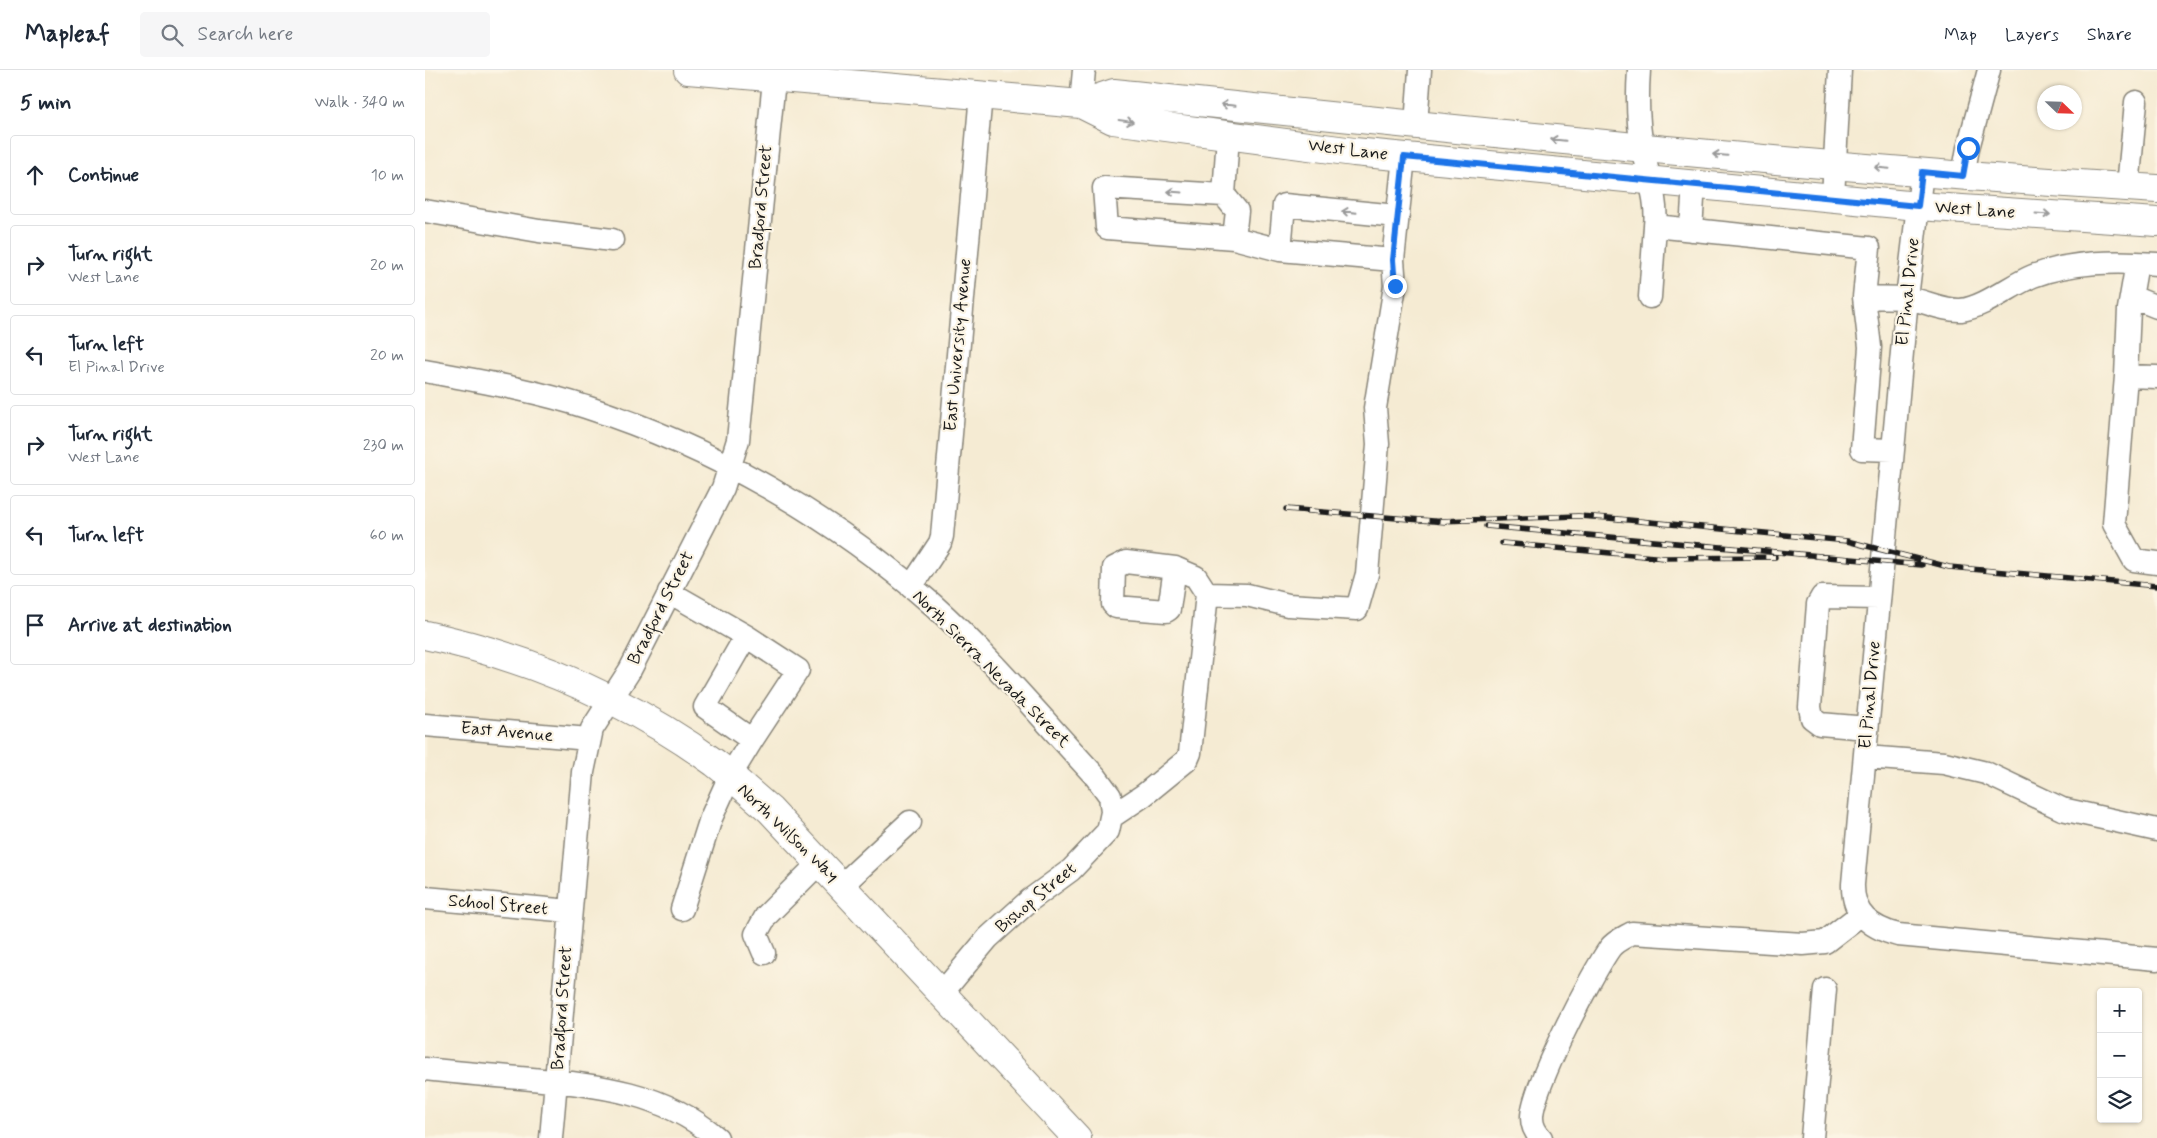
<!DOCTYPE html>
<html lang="en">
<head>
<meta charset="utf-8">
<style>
	:root { --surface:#fff; --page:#f6f6f7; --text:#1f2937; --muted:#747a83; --line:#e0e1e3 }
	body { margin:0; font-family:Mynerve,sans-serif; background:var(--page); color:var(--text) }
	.controls { position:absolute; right:15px; bottom:15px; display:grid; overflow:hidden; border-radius:5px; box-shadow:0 1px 4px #0004 }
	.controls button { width:45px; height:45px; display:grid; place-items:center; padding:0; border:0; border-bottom:1px solid var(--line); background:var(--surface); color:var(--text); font:25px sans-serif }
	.compass { position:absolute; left:1612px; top:15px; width:45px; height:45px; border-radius:50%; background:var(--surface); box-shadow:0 1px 4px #0004; rotate:113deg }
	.stop { position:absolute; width:15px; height:15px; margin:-11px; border:4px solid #1a73e8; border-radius:50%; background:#fff }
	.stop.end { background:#1a73e8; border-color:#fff; box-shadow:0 1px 5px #0008 }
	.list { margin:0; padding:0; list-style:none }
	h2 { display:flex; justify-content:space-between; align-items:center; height:65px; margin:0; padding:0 20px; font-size:21px }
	h2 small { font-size:16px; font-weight:400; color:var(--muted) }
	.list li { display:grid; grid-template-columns:32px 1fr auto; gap:15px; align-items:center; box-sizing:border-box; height:80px; margin:0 10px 10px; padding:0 10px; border:1px solid var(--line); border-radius:5px }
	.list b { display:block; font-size:19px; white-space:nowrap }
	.list p { margin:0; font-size:16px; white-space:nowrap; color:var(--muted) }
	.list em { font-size:16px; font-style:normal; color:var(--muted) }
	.icon { flex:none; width:28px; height:28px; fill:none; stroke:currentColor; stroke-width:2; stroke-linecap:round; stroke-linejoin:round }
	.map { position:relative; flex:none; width:1732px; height:1068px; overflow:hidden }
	header { display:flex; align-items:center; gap:30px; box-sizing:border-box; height:70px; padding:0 25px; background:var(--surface); border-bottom:1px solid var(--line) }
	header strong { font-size:24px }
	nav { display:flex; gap:28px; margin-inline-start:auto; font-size:18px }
	.search { width:350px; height:45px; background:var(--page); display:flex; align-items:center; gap:12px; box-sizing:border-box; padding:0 18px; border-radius:5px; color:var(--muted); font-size:19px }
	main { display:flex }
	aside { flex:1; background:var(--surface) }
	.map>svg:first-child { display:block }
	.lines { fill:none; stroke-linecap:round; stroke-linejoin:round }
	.minor-casing { stroke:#888478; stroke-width:25 }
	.major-casing { stroke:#888478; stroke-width:30 }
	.minor { stroke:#fff; stroke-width:22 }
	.major { stroke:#fff; stroke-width:28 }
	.rail-casing { stroke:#1c1c1c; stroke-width:5.5 }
	.rail { stroke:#fcf5e5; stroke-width:4; stroke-dasharray:11; stroke-linecap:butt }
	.oneway { stroke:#999 }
	.route { stroke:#1a73e8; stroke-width:6 }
	.labels { text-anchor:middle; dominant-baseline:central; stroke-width:4.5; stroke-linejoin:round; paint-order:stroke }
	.street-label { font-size:18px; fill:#1c1c1c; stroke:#fcf5e5 }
</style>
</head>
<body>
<header>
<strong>Mapleaf</strong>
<div class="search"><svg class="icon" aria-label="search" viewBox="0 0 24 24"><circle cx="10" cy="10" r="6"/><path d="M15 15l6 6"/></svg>Search here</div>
<nav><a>Map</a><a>Layers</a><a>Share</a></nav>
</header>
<main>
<aside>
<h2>5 min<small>Walk · 340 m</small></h2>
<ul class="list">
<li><svg class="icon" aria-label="ahead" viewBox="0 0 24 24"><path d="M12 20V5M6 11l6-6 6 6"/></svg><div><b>Continue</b></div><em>10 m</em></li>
<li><svg class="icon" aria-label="right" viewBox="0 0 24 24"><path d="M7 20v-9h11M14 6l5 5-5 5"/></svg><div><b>Turn right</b><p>West Lane</p></div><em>20 m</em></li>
<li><svg class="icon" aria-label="left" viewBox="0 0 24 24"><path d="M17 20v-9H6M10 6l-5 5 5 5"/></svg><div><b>Turn left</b><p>El Pinal Drive</p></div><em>20 m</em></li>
<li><svg class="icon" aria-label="right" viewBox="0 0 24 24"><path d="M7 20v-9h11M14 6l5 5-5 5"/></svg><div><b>Turn right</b><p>West Lane</p></div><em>230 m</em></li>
<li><svg class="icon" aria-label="left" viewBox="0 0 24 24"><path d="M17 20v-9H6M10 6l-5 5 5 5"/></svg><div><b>Turn left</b></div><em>60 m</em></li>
<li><svg class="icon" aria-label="arrive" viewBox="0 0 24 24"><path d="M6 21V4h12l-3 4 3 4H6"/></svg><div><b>Arrive at destination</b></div></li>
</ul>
</aside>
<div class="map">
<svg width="1732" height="1068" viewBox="0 0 1732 1068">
	<rect width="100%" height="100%" fill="#fcf5e5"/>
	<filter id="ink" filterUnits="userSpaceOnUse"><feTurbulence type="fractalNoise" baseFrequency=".02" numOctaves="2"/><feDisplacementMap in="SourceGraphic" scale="10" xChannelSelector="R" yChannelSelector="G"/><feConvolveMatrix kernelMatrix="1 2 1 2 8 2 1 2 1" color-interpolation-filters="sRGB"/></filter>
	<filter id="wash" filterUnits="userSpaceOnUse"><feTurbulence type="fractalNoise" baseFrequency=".0096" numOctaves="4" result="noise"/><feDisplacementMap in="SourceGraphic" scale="20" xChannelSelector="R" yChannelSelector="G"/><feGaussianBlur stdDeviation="1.12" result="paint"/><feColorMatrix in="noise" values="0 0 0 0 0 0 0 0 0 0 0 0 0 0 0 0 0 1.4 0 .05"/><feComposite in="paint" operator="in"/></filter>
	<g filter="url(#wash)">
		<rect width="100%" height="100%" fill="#f5ebd3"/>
	</g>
	<g filter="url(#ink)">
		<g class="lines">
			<!-- minor casing -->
			<g class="minor-casing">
				<path id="minor" d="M1214,0C1212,28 1212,53 1218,81C1223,107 1233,130 1230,156
					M656,34L659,0
					M991,55L995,0
					M1497,102L1482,228L1428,814C1427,844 1446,858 1473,865L1732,889
					M1538,106L1543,78L1564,0
					M1703,117L1711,32
					M799,125L679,118L682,158L809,168L812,141L799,125L803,65
					M1408,127L1415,0
					M0,141L114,161L187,170
					M1266,160L1269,113
					M809,168L855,180
					M968,190L855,180L859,135L972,146
					M1712,193L1704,239L1701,306L1689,454L1709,490L1732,493
					M1225,227L1230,156L1444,178L1439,227C1453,228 1467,227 1481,228C1499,230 1517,241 1536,240C1560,237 1586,215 1608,206C1647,191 1691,191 1732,194
					M1439,227L1445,277L1437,379L1468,380
					M1707,227L1732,237
					M0,301C54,311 109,320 161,337C288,378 407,446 507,534C565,586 618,650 671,707L685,726L687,742L683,761L646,800L605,830L563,868L517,923
					M1701,306L1732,307
					M750,498L744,539L741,541L691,537L688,534L689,498L701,492L750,498L771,507L782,524L822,525L863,535L932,539L942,504L953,374L950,338L970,216L968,190L979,87
					M486,517L515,473L517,466L556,24
					M244,522L321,566L280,637L327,670L373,600L321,566
					M0,655L164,669
					M1442,658L1395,654L1387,648L1385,637L1393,534L1397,527L1454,528
					M1440,687L1519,693L1561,703L1637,739L1732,760
					M686,747L719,725L762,690L765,683L782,524
					M417,815L485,752
					M0,828L145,841
					M257,839L286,748L305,706L327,670
					M339,883L331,864L341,846L395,792
					M0,999C36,1003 71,1006 107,1009C173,1015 239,1022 292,1068
					M126,1068L158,702L167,659L205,600L298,418L313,370L350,0
					M1116,1068C1110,1062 1107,1056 1107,1048C1106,1020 1167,903 1185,878C1190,871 1200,867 1207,863L1378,874L1400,872L1435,845
					M1387,1068L1400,919"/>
			</g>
			<!-- major casing -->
			<g class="major-casing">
				<path id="major" d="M263,0L656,34L688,50L929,82L1493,136L1732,152
					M656,34L689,23C1036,60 1384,98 1732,119
					M0,565C105,587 203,630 290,693C309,708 327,725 345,740L652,1068"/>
			</g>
			<!-- minor -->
			<use href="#minor" class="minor"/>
			<!-- major -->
			<use href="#major" class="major"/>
			<!-- rail casing -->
			<g class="rail-casing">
				<path id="rail" d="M861,439L1021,452
					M1015,451L1153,446L1183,448L1422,471L1524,497L1732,516
					M1061,456L1396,486
					M1077,473L1240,488L1350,487
					M1390,486L1497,495"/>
			</g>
			<!-- rail -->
			<use href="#rail" class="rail"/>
		</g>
		<!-- one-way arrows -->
		<defs><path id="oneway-shaft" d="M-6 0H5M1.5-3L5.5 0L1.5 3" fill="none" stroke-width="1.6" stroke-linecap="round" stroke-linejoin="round" transform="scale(1.25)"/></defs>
		<g class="oneway">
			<use href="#oneway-shaft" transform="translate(803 35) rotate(-174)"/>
			<use href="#oneway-shaft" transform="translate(701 51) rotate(8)"/>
			<use href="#oneway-shaft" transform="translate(1133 70) rotate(-174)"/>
			<use href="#oneway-shaft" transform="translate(1295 85) rotate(-175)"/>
			<use href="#oneway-shaft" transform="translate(1457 98) rotate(-175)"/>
			<use href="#oneway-shaft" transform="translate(750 122) rotate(-176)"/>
			<use href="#oneway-shaft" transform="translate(924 142) rotate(-174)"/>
			<use href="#oneway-shaft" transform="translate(1618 144) rotate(4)"/>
		</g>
	</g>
	<g class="lines" filter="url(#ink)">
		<!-- route -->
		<path class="route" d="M970,216L968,190L979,87L1493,136L1497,102L1538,106L1543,78"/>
	</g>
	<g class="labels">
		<!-- street labels -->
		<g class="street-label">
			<text transform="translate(923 80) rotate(7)">West Lane</text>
			<text transform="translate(336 137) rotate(-85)">Bradford Street</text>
			<text transform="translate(1550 140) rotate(4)">West Lane</text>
			<text transform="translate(1483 222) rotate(-84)">El Pinal Drive</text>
			<text transform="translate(533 275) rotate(-85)">East University Avenue</text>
			<text transform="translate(236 538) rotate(-63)">Bradford Street</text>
			<text transform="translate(566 599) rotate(45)">North Sierra Nevada Street</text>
			<text transform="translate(1445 625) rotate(-85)">El Pinal Drive</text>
			<text transform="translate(82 662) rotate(5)">East Avenue</text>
			<text transform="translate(363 763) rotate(44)">North Wilson Way</text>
			<text transform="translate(611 828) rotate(-40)">Bishop Street</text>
			<text transform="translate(73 835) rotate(5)">School Street</text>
			<text transform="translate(137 938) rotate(-86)">Bradford Street</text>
		</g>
	</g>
</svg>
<div class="controls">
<button>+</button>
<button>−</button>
<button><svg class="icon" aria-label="layers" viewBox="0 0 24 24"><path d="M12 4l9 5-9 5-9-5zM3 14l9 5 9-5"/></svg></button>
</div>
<svg class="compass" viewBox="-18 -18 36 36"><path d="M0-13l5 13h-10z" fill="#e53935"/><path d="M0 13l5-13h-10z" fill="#747a83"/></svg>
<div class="stop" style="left:1543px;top:78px"></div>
<div class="stop end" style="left:970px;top:216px"></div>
</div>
</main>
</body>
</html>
